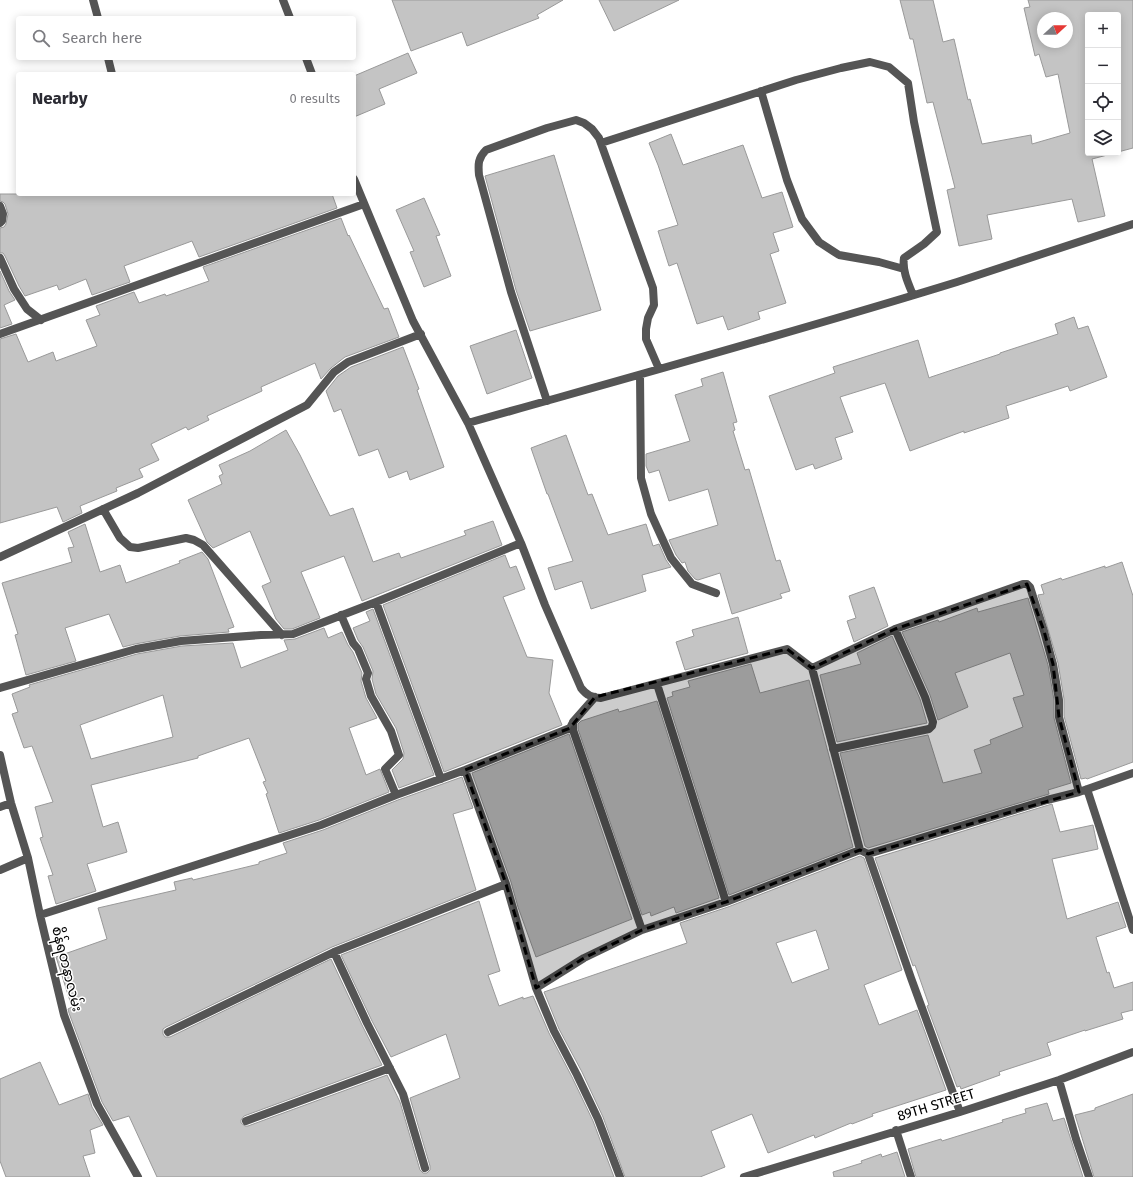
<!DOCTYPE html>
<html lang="en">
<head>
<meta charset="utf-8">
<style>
	:root { --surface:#fff; --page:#f2f2f3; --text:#2b2b33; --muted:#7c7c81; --line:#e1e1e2 }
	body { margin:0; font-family:"Fira Sans","Noto Sans Myanmar",sans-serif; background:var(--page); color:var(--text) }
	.controls { position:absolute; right:12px; top:12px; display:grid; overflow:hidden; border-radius:4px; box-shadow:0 2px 10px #0003 }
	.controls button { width:36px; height:36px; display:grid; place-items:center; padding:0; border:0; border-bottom:1px solid var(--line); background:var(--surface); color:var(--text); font:20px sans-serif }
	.compass { position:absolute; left:1037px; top:12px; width:36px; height:36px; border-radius:50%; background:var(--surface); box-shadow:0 2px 10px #0003; rotate:69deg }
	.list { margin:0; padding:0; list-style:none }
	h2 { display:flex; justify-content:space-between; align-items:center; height:52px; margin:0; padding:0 16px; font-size:17px }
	h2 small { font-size:13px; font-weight:400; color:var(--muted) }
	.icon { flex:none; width:22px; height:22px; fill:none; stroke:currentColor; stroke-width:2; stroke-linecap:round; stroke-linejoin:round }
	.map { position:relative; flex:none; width:1133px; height:1177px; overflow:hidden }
	.search { position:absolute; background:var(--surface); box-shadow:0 2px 10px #0003; left:16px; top:16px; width:340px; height:44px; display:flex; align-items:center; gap:10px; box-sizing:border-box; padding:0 14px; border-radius:4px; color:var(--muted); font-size:15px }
	.panel { position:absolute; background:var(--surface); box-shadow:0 2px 10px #0003; left:16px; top:72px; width:340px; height:124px; border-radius:4px }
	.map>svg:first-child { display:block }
	.building { fill:#c4c4c4; stroke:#999; fill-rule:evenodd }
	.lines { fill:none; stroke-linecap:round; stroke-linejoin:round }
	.street { stroke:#555; stroke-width:8 }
	.marked { fill:#000; fill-opacity:0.2; stroke:#000; stroke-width:3; stroke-dasharray:8 5; stroke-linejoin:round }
	.labels { text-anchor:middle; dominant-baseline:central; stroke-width:3; stroke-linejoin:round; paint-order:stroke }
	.street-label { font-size:14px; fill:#000; stroke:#fff }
</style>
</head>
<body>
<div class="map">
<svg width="1133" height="1177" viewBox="0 0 1133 1177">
	<rect width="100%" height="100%" fill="#fff"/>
	<!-- building -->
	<path class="building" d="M392,0H563L537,15L539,18L467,46L462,32L411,51Z
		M599,0H679L614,31Z
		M900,0H933L943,42L954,39L968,100L970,99L982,144L1031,135L1032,144L1070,133L1058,74L1046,77L1039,54L1035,56L1024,8L1030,7L1028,0H1133V148L1118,152V15H1088V153H1115L1092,159L1105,216L1078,222L1072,199L987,215L992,239L959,246L947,190L955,188L933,102L927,103L913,39H910ZM1043,18H1067V42H1043Z
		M408,53L417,73L379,89L385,104L354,117V76Z
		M671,134L683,165L743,145L762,198L782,192L793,227L773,233L779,251L770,254L786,303L758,312L760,319L728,330L723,316L697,324L677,263L669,266L658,231L678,225L658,165L649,143Z
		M554,155L601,310L530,331L516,290L485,176Z
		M0,194H332L337,208L199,257L192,241L124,266L130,282L92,295L86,279L59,290L57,285L25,296L19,286L5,256L3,253H0V228L4,227L6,224L8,214L5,204L3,202L0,201Z
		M424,198L440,235L436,236L451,276L424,287L410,252L414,251L396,210Z
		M341,218L348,236L349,235L384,309L388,308L399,337L345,357L331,368L321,379L315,363L261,387L262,391L207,416L209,420L188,430L186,427L151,444L159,460L139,469L143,477L116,488L117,491L80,506L82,513L63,522L57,507L0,523V339L16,334L28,362L53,352L56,361L97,346L86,320L100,315L96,306L134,292L139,303L165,294L166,296L209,281L203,267Z
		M0,271L9,291L15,300L4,305L12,324L0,328Z
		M1074,317L1078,329L1088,326L1107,377L1070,391L1068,386L1006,406L1009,418L964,433V431L910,451L885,383L840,397L853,432L835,438L842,459L815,469L813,464L796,470L769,396L835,373L833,367L918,340L929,378L931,377L1000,354V353L1058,334L1055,324Z
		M516,330L532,378L487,394L470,346Z
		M403,347L419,389L417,390L444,467L410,480L407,471L389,478L378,449L359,456L341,409L334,412L326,391L338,376L351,367Z
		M723,372L737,422L733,423L735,430L733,431L745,470L749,469L776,561L780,560L790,591L780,594L782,598L732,614L720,573L698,580L695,579L688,571L685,562L682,563L676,555L669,540L718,525L708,489L669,501L659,470L649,473L646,466V454L690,441L675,395L703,386L701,379Z
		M286,430L300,455L330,516L353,508L373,562L399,553L401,558L466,535L464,531L493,521L502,545L362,601L344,556L301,572L320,618L292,629H284L276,619L262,586L271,582L250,531L213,548L207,542L188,500L222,484L219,476L223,474L219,465L250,451Z
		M566,435L588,495L592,494L608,535L646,524L653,546L659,544L666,560L671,567L642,575L646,591L591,609L582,581L555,590L548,568L573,561L548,494H547L531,448Z
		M85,524L100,572L120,565L126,583L180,563L179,561L202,552L208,559L234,627L228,629L229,632L180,636L135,644L123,647L109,614L65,628L76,661L26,675L15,635L18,634L2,583L72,562L68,548L74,547L68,532Z
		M505,555L510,568L516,566L525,589L503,597L527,657L553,660L549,693L562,725L444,772L383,605Z
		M1122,562L1133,596V762L1087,779L1086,778L1081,779L1064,716V699L1058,663L1038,595L1044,594L1041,585L1061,578L1062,580L1105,566V568Z
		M874,587L888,626L854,642L847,621L856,618L849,596Z
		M1028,598L1048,665L1054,700V718L1071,783L1048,790L1049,794L868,848L865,846L840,753L928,735L943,783L982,773L974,750L991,744L990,740L1023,727L1013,698L1024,695L1010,653L955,673L968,707L938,720L930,695L902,632L938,620L939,622L977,608L978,612Z
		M373,609L434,775L399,788L392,770L403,759L404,753L396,728L376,694L372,679L373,671L363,647L358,640L353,628L370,621L366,612Z
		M738,617L748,653L685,670L676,642L694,636L692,630Z
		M324,628L328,638L342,632L348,645L353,652L362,673L361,681L366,698L377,718L349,728L366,775L380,769L389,792L319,820L279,833L266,794L268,793L263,782L266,781L249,738L198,756V758L91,785L103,827L118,822L127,852L87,864L96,891L56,904L48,876L53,875L40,838L43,837L35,807L53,802L32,746L24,748L12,714L18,712L12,694L30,687L29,685L137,654L182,646L233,643L241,668L288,650L284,640L295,639ZM163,695L173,737L91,759L80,725Z
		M892,636L920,699L927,723L837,742L820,675L861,664L857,653Z
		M751,664L760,693L809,680L853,847L729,895L667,698L673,696L672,692L690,687L688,681Z
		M657,701L719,898L676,913L674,907L651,916L650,912L642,915L578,729V724L581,721L618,709L619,712Z
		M569,734L632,919L536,957L518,907L511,882L472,773Z
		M462,777L473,808L453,814L476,890L332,947L166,1027L163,1029V1034L165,1037H170L331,959L362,1025L382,1065L244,1116L241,1120V1123L245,1126H248L387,1075L400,1102L420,1170L423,1173H427L430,1170V1166L410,1098L460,1078L446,1034L391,1057L372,1021L341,955L479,901L500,971L488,975L499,1006L523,997V999L533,996L549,1033L572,1077L593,1121L614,1177H157L129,1116L113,1121L102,1102L69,1013L68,1009L72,1007L56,957L107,939L98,908L176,890L174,882L192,878L193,880L259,864V862L287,853L283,843L323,830L398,800Z
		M1052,804L1060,832L1093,825L1098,849L1052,859L1067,919L1118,902L1126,927L1096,937L1107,973L1109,972L1114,988L1133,982V1010L1121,1013L1123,1019L1085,1031V1030L1047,1043L1051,1055L999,1072L1000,1075L961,1089L960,1086L957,1087L927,1006L929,1005L915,965L913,966L875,858Z
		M860,856L864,858L902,970L864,985L879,1025L917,1010L946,1090L872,1114L873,1116L852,1124L851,1123L815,1138L814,1135L768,1153L752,1114L711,1131L725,1167L700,1177H625L603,1117L582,1072L559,1029L544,992L687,943L680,923L728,907ZM816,930L829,969L792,983L776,943Z
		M40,1062L59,1105L88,1094L92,1107L103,1125L90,1130L95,1153L83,1156L90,1177H6L0,1161V1079Z
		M1133,1094V1177H1094L1075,1115L1095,1110V1108Z
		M1047,1103L1053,1121L1064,1118L1083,1177H916L908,1149L941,1139L942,1141L1003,1122L1002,1120L1026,1113L1025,1109Z
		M897,1152L905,1177H834L833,1172L862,1163L861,1161L881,1154L882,1157Z"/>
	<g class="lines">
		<!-- street -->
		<path class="street" d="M93,0L98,18
			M283,0L290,18
			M108,58L112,74
			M306,58L312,74
			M761,91L787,180L802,219L819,242L839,255L879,262L904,269
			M601,143L796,80L841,68L870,62L889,67L908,83L914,122L937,232L924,244L904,258C902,270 908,283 913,295
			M354,179L413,321L468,423L521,543L545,605L581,688C587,696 592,697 601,698L787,649L812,668L860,850
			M0,206L3,214L2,221L0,223
			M0,258L14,289L27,309L41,320
			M0,334L364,204
			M640,375L641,478L651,514L671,558L692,584L716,593
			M547,401L511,292L479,175C478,164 478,158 486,150L547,128L576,120L584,123L592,129L599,138L653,288L654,305L648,318L646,329V339L659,369
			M468,423C631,377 795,332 957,282C1016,263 1074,243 1133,224
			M103,509L120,538L130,547L138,548L186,538L194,540L203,545L282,635
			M0,557L138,493L307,405L334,372L348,362L421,334
			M376,602L441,779
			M341,615L353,643L358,649L368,673L366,679L371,696L391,731L399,755L385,769L396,795
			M812,668L895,629L1023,584H1027L1030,587L1044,631L1053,664L1059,700V717L1079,792
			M657,684L726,902
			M0,688L136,649L181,641L261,635L293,634L376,602L521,543
			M573,722L595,697
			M833,749L929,729L932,726L933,722L925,697L895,629
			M0,755L11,803L28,858L40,915L64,1015L97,1104L138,1177
			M465,770L506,884L536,988L554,1031L577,1075L598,1119L620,1177
			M1087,789L1133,930
			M0,807L11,803
			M868,854L911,978L960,1112
			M0,870L28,858
			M40,915L321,825L396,795L465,770L570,728L573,722V730L642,930
			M334,952L367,1023L403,1094L425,1168
			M536,988L584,958L642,930L726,902L860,850L868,854L1047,800L1079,792L1133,773
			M168,1032L334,952L506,884
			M1059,1080L1076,1139L1089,1177
			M246,1121L390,1068
			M896,1130L911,1177
			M744,1177L960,1112L1059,1080L1133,1052"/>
	</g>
	<!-- marked area -->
	<path class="marked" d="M1027,584L1044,631L1053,664L1059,717L1079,792L868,854L860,850L726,902L642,930L584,958L536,988L506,884L465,770L570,728L595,697L787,649L812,668L895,629Z"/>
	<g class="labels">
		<!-- street labels -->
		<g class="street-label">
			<text transform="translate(67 969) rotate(76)">စိန်ရတနာလမ်း</text>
			<text transform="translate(936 1105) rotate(-17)">89TH STREET</text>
		</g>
	</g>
</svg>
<div class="controls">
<button>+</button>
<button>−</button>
<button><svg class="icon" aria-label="locate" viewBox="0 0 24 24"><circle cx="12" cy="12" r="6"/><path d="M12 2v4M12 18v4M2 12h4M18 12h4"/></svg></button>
<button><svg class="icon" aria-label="layers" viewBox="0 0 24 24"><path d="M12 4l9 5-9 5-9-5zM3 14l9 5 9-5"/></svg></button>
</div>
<svg class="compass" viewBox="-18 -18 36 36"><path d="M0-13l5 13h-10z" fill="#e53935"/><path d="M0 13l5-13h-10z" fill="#7c7c81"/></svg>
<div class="search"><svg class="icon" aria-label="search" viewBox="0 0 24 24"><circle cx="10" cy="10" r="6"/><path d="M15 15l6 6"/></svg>Search here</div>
<section class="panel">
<h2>Nearby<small>0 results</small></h2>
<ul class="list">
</ul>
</section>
</div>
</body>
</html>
